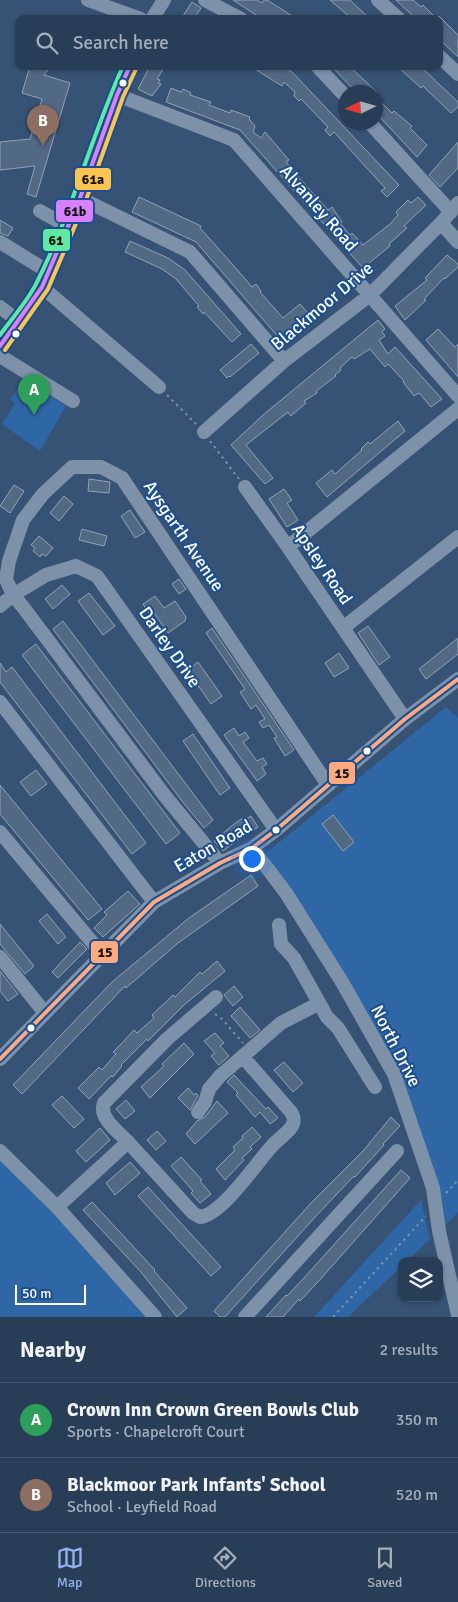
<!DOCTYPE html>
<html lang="en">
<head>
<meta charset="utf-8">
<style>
	:root { --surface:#283e57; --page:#30455d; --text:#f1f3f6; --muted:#a5aeba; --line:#44576d; --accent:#95b2f1 }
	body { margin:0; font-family:Signika,sans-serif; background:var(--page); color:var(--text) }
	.controls { position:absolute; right:15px; bottom:15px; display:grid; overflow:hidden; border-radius:10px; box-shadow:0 1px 4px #0004 }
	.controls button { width:45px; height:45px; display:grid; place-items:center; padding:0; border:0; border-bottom:1px solid var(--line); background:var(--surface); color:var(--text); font:25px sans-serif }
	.compass { position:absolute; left:338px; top:85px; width:45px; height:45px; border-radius:50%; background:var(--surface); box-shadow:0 1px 4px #0004; rotate:265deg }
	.scale { position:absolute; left:15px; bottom:12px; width:71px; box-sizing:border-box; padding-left:5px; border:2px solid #fff; border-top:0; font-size:14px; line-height:18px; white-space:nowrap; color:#fff; -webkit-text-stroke:4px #1b4f8f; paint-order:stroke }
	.you { position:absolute; left:251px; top:858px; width:18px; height:18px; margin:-12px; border:4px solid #fff; border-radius:50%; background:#1a73e8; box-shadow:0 0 0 8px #1a73e833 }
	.badge { display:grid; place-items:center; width:32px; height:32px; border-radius:50%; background:var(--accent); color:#fff; font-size:16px; font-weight:700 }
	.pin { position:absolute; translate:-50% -41px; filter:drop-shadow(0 1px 2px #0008) }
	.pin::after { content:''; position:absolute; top:26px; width:18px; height:15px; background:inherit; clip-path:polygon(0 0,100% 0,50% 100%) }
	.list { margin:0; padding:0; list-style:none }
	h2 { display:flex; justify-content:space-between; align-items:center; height:65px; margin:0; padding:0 20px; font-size:21px }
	h2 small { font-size:16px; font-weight:400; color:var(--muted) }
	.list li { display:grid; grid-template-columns:32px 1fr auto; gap:15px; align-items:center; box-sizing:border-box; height:75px; padding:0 20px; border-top:1px solid var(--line) }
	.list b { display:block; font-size:19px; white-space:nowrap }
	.list p { margin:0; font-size:16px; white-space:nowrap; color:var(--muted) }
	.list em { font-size:16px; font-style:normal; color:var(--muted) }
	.icon { flex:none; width:28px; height:28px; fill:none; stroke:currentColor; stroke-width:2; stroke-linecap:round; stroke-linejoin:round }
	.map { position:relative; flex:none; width:458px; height:1317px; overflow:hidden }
	.search { position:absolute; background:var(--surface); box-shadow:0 1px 4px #0004; left:15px; right:15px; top:15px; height:55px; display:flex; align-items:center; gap:12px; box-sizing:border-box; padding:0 18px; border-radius:10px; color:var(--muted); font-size:19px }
	.sheet { height:215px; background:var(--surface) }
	nav { display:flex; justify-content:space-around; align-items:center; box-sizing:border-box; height:70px; border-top:1px solid var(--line); background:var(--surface); font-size:14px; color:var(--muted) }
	nav a { display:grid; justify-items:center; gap:2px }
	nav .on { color:var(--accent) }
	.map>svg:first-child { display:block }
	.green { fill:#2f66a5 }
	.building { fill:#526984; stroke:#92a2b6 }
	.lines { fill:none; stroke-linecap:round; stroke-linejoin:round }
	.path { stroke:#7d92a8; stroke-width:2; stroke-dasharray:2.5 4; stroke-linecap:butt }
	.minor { stroke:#7d92a8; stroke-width:14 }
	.bus-1-casing { stroke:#1b4f8f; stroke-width:8 }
	.bus-2-casing { stroke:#1b4f8f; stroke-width:8 }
	.bus-3-casing { stroke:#1b4f8f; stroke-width:8 }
	.bus-4-casing { stroke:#1b4f8f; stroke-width:8 }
	.bus-1 { stroke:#ffa980; stroke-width:4 }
	.bus-2 { stroke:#d880ff; stroke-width:4 }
	.bus-3 { stroke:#fcc553; stroke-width:4 }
	.bus-4 { stroke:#60e9a3; stroke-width:4 }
	.bus-dot { fill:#fff; stroke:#1b4f8f; stroke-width:2 }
	.labels { text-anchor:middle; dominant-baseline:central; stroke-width:4; stroke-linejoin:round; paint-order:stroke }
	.street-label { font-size:18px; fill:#fff; stroke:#1b4f8f }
	.line-badge { stroke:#1b4f8f; stroke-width:2 }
	.pale-badge-label { font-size:14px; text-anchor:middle; font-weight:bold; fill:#111 }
</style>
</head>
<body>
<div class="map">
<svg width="458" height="1317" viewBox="0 0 458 1317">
	<rect width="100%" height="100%" fill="#365274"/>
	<!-- green -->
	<path class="green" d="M24,379L66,406L40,451L2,424L15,403L10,400Z
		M446,707L458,718V1212L442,1229L439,1184L394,1069L266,853Z
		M0,1156L151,1317H0Z
		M421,1200L430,1239L407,1261H402V1266L348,1317H314Z"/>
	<!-- building -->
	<path class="building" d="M233,0H257L262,3L264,0H267L297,19H262Z
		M330,0H350L370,19H352Z
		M396,0H413L421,7L423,5L437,19H416Z
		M192,2L201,8L194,19H181Z
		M439,16L458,35V57L439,39Z
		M30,66H51L44,75L70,83L36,197L27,194L35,166L0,170V142L30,139L42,99L22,93Z
		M150,66H165L157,79L160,80L158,83L161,84L152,96L138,89Z
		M250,66H283L292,72L399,185L387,197L381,191L385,188L334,132L330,136L325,130L328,127L301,99L299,101L294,96L295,92L284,82L282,86Z
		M331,66H349L377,92H356Z
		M397,66H420L458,102V107L451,113L423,86L421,88Z
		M171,88L181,92L183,89L191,93L190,95L211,102L209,105L230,113L231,110L250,117L249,119L255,126L253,132L261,138L265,132L289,160L286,162L301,180L328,210L332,207L342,222L340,223L350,235L352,233L363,245L390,224L398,215L396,212L408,200L411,203L418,197L426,205L404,226L407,228L389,244L390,246L363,268L240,130L166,102Z
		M376,97L392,113L394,111L412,126L410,128L427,145L417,157L376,113Z
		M458,142V168L440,187L429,175Z
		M139,197L201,226L200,228L234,266L252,287L256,284L261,291L260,292L283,318L300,304L308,313L279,338L196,242L132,212Z
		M0,220L13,228L8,236L0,233Z
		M130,241L168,258L185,270L241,334L232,342L204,312L203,314L197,307L199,306L176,279L162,269L125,252Z
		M447,255L458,264V267L445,279L444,278L424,299L426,300L405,320L395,306L427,280L425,278Z
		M378,320L385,329L382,332L385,336L379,340L388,354L395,347L442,399L431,407L419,393L414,396L403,382L404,381L388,364L385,367L370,349L354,359L352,357L340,368L341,370L335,375L336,376L316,391L317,393L304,401L306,403L291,416L288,412L246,445L273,478L265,484L231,445L263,415Z
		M438,329L455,347L458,344V377L426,340Z
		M251,344L259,353L230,377L229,376L227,378L220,370Z
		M398,421L405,431L327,497L316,483L332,470L335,474L362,450L361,449L368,442L370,444Z
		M89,479L110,482L109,493L88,491Z
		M14,485L24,491L10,513L0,506Z
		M284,489L292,500L287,503L298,520L287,527L269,499Z
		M64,496L73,504L59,521L50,513Z
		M130,510L145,532L135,538L121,516Z
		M82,529L107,536L104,546L79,540Z
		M39,536L53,548L46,556L42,554L40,557L33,551L35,548L31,545Z
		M179,579L186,589L179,594L172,584Z
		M62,585L70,594L53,609L45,599Z
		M89,593L115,626L103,635L78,601Z
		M155,596L164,608L175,601L186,617L185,621L168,633L154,613L150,615L143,604Z
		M63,621L213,820L204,828L182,801L53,629Z
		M368,626L390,657L379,665L358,633Z
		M212,628L294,750L285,756L274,738L277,737L269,725L263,728L259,722L265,719L256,705L251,709L240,692L245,689L206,633Z
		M458,638V654L426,679L419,669Z
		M36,644L180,833L166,844L22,655Z
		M339,653L349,668L334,677L325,663Z
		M198,662L222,696L211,704L187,670Z
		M0,663L6,672L12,667L146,843L132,854L0,682Z
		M234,728L239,736L245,732L249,738L243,742L257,761L263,758L267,764L262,767L266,774L257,781L224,735Z
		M193,734L230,788L220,795L183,741Z
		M36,770L47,784L31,796L20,782Z
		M0,785L102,909L88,920L0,814Z
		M333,815L354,842L343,851L322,824Z
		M251,816L258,827L240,839V838L223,851L214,841L234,824L243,818L244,820Z
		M251,875L258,886L178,943L126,988L125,986L22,1094L13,1085L112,982L189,918Z
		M128,891L140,904L103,937L94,928L107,915L104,912Z
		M47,914L66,937L58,944L39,921Z
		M0,924L34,966L25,974L0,944Z
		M80,942L87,949L58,978L52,972Z
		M217,961L225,971L184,1005L148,1041L147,1039L121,1065L122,1066L113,1077L111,1076L89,1099L78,1088L99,1067L102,1070L116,1054L113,1052L123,1042L134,1030L137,1033L154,1018L152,1015L173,995L175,997L200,972L202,974Z
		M0,971L18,994L8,1001L0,991Z
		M234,986L243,997L233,1006L224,995Z
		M240,1007L260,1030L250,1038L231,1016Z
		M215,1033L224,1043L220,1046L229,1056L219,1065L211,1056L215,1053L204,1041Z
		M184,1043L194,1054L150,1098L141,1087L164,1066L162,1064Z
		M284,1062L303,1083L293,1092L274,1070Z
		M234,1075L266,1109L268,1107L278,1118L270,1124L260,1112L255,1117L236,1095L238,1093L227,1082Z
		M188,1088L194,1095L196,1093L198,1096L190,1110L178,1098Z
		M62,1096L84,1119L74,1128L52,1105Z
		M126,1100L135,1111L125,1119L116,1109Z
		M217,1101L228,1113L195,1144L186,1134L197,1121L205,1117Z
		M391,1117L400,1126L383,1144L384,1145L355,1177L354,1176L316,1216L225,1317H220L214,1311L311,1203L363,1151Z
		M252,1127L261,1137L250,1147L252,1149L242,1158L244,1160L225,1180L216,1169L235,1150L233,1147L243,1138L242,1136Z
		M100,1128L110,1140L86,1162L76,1151Z
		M157,1131L166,1141L156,1150L147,1140Z
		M181,1157L202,1180L200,1181L211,1194L200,1203L191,1193L193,1191L171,1166Z
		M130,1162L140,1173L115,1195L106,1183Z
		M401,1170L410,1178L317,1283L300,1301L299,1299L283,1317H266L286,1295L287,1296L304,1278Z
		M148,1187L221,1267L211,1276L138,1196Z
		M92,1202L155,1270L154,1271L187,1308L177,1317L140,1271L83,1210Z"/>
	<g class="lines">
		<!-- path -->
		<path class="path" d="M167,395L196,424
			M210,441L239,479
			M215,1014L222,1019L243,1043
			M446,1193L458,1180
			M333,1317L426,1216"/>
		<!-- minor -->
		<path class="minor" d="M88,0L141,19
			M205,0L241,19
			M378,0L399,19
			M152,19L164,0
			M439,56L458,74
			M317,66L346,97
			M117,95L234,140L458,396
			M369,122L451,212
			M80,198L190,252L284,361
			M40,211L67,226
			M441,223L458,242
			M0,242L47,271
			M42,287L159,387
			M0,307L17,320
			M0,346L42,287L80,198L117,95L130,66
			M0,356L73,401
			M204,432L284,361L370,295L441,223L458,203
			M245,487L288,547L405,719
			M288,547L458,409
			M0,606L13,595L46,575L76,566L97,576L276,830
			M343,628L458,537
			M0,702L154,902
			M0,832L102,954
			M252,848L286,893L342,982L394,1074L433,1188L439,1231L458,1315
			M220,863L165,796L23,607L13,595L6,579L9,561L23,520L43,494L72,467H101L122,478L328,785
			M279,925L281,944L294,958L327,1017L338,1028L375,1087
			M0,957L45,1013
			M0,1059L154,902L220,863L252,848L276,830L405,719L458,679
			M198,1112L205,1102L209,1089L220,1076L281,1023L318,1004
			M128,1142C119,1132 98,1118 104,1103L167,1039L216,997
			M0,1151L57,1207L155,1317
			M57,1207L128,1142L193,1213L200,1217C222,1215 257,1162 272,1146C278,1139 287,1134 292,1126C295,1121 294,1117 291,1112L243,1057
			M245,1317L397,1151"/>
		<!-- bus-1 casing -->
		<g class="bus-1-casing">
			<path id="bus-1" d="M0,1059L154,902L220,863L252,848L276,830L405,719L458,679"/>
		</g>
		<!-- bus-2 casing -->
		<g class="bus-2-casing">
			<path id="bus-2" d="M0,346L42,287L80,198L117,95L130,66"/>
		</g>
		<!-- bus-3 casing -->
		<g class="bus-3-casing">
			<path id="bus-3" d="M5,350L48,289L86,200L123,97L136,69"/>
		</g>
		<!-- bus-4 casing -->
		<g class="bus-4-casing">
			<path id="bus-4" d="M0,335C12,318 28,301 37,282C72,213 91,137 123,66"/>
		</g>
		<!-- bus-1 -->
		<use href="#bus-1" class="bus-1"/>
		<!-- bus-2 -->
		<use href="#bus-2" class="bus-2"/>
		<!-- bus-3 -->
		<use href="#bus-3" class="bus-3"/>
		<!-- bus-4 -->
		<use href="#bus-4" class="bus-4"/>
	</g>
	<!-- markers -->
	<g class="bus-dot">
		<circle cx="123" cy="83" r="4.5"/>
		<circle cx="16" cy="334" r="4.5"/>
		<circle cx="367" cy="751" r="4.5"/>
		<circle cx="276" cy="830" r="4.5"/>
		<circle cx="31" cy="1028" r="4.5"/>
	</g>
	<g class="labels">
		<!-- street labels -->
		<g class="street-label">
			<text transform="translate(319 208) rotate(49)">Alvanley Road</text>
			<text transform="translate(322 306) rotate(-40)">Blackmoor Drive</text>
			<text transform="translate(184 536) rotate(56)">Aysgarth Avenue</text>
			<text transform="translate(322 564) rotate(56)">Apsley Road</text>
			<text transform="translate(170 647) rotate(55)">Darley Drive</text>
			<text transform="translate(213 846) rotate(-30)">Eaton Road</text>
			<text transform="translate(396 1046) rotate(63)">North Drive</text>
		</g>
	</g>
	<g class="line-badge">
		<rect x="74" y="167" width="38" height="24" rx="5" fill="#fcc553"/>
		<rect x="55" y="199" width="39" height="24" rx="5" fill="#d880ff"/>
		<rect x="42" y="228" width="29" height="24" rx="5" fill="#60e9a3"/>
		<rect x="328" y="761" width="28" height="24" rx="5" fill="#ffa980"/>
		<rect x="90" y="940" width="29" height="24" rx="5" fill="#ffa980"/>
	</g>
	<g class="pale-badge-label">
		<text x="93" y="184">61a</text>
		<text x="75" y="216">61b</text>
		<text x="56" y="245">61</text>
		<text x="342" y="778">15</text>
		<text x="105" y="957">15</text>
	</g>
</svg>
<div class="controls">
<button><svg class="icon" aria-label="layers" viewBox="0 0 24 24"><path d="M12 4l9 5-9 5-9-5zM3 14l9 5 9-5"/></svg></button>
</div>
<svg class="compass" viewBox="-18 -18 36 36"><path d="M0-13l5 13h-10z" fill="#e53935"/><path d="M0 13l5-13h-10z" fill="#a5aeba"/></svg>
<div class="scale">50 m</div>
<div class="you"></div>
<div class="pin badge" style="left:34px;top:415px;background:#2e9e5b">A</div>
<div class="pin badge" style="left:43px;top:146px;background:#8d6e63">B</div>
<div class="search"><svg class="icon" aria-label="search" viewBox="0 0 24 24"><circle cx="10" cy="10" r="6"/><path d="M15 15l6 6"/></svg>Search here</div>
</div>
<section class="sheet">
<h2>Nearby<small>2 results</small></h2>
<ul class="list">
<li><span class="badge" style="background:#2e9e5b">A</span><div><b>Crown Inn Crown Green Bowls Club</b><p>Sports · Chapelcroft Court</p></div><em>350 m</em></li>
<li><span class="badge" style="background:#8d6e63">B</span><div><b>Blackmoor Park Infants' School</b><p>School · Leyfield Road</p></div><em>520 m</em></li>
</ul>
</section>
<nav>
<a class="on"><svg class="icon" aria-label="map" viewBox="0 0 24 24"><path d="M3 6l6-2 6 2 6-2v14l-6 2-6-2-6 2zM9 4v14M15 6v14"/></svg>Map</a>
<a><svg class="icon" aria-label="directions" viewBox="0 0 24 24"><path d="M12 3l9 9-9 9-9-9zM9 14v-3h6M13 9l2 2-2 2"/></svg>Directions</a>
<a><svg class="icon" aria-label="saved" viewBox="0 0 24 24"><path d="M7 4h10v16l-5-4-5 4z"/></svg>Saved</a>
</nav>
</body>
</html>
